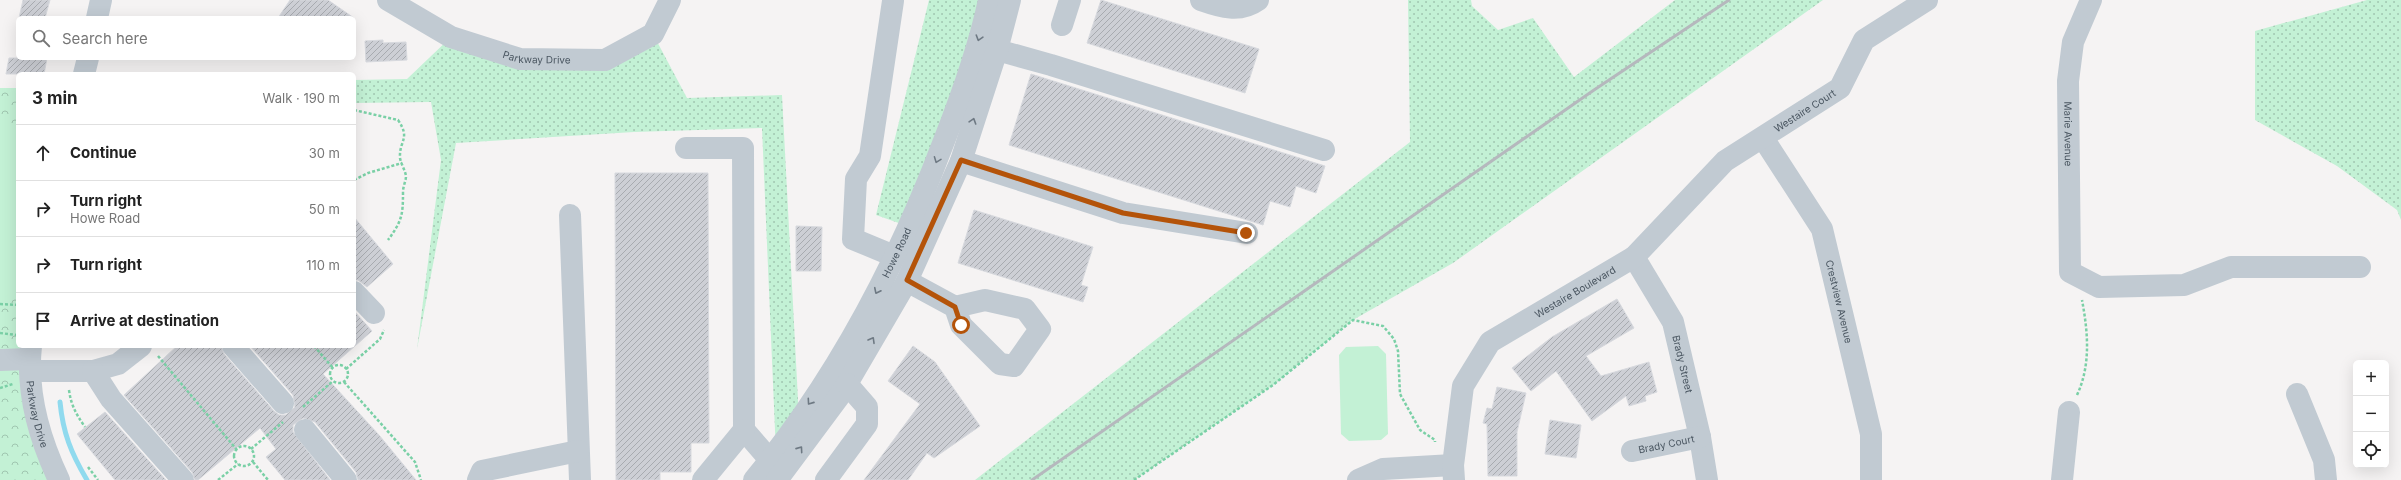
<!DOCTYPE html>
<html lang="en">
<head>
<meta charset="utf-8">
<style>
	:root { --surface:#fff; --page:#f2f2f2; --text:#222; --muted:#767676; --line:#e0e0e0 }
	body { margin:0; font-family:Inter,sans-serif; background:var(--page); color:var(--text) }
	.controls { position:absolute; right:12px; bottom:12px; display:grid; overflow:hidden; border-radius:6px; box-shadow:0 4px 16px #0002 }
	.controls button { width:36px; height:36px; display:grid; place-items:center; padding:0; border:0; border-bottom:1px solid var(--line); background:var(--surface); color:var(--text); font:20px sans-serif }
	.stop { position:absolute; width:12px; height:12px; margin:-9px; border:3px solid #b45309; border-radius:50%; background:#fff }
	.stop.end { background:#b45309; border-color:#fff; box-shadow:0 1px 4px #0008 }
	.list { margin:0; padding:0; list-style:none }
	h2 { display:flex; justify-content:space-between; align-items:center; height:52px; margin:0; padding:0 16px; font-size:17px }
	h2 small { font-size:13px; font-weight:400; color:var(--muted) }
	.list li { display:grid; grid-template-columns:26px 1fr auto; gap:12px; align-items:center; box-sizing:border-box; height:56px; padding:0 16px; border-top:1px solid var(--line) }
	.list b { display:block; font-size:15px; white-space:nowrap }
	.list p { margin:0; font-size:13px; white-space:nowrap; color:var(--muted) }
	.list em { font-size:13px; font-style:normal; color:var(--muted) }
	.icon { flex:none; width:22px; height:22px; fill:none; stroke:currentColor; stroke-width:2; stroke-linecap:round; stroke-linejoin:round }
	.map { position:relative; flex:none; width:2401px; height:480px; overflow:hidden }
	.search { position:absolute; background:var(--surface); box-shadow:0 4px 16px #0002; left:16px; top:16px; width:340px; height:44px; display:flex; align-items:center; gap:10px; box-sizing:border-box; padding:0 14px; border-radius:6px; color:var(--muted); font-size:15px }
	.panel { position:absolute; background:var(--surface); box-shadow:0 4px 16px #0002; left:16px; top:72px; width:340px; height:276px; border-radius:6px }
	.map>svg:first-child { display:block }
	.grass { fill:url(#grass-dots) }
	.park { fill:url(#park-crowns) }
	.garden { fill:#c3f1d5 }
	.lines { fill:none; stroke-linecap:round; stroke-linejoin:round }
	.stream { stroke:#90daee; stroke-width:5 }
	.building { fill:url(#building-hatch); stroke:#d7d9de }
	.path { stroke:#7ad0a6; stroke-width:2.5; stroke-dasharray:3 2; stroke-linecap:butt }
	.minor { stroke:#c1cad2; stroke-width:22 }
	.rail { stroke:#b5b8bd; stroke-width:3 }
	.oneway { stroke:#6e7983 }
	.route { stroke:#b45309; stroke-width:5 }
	.labels { text-anchor:middle; dominant-baseline:central; stroke-width:3; stroke-linejoin:round; paint-order:stroke }
	.street-label { font-size:10px; fill:#4a5661; stroke:#fff }
</style>
</head>
<body>
<div class="map">
<svg width="2401" height="480" viewBox="0 0 2401 480">
	<defs>
		<pattern id="grass-dots" width="8" height="8" patternUnits="userSpaceOnUse"><rect width="8" height="8" fill="#c3f1d5"/><path d="M2 2h.1M6 6h.1" fill="none" stroke="#a0c6b0" stroke-width="1.8" stroke-linecap="round"/></pattern>
		<pattern id="park-crowns" width="20" height="18" patternUnits="userSpaceOnUse"><rect width="20" height="18" fill="#c3f1d5"/><path d="M2 6a3 3 0 1 1 6 0M12 15a3 3 0 1 1 6 0" fill="none" stroke="#a0c6b0"/></pattern>
		<pattern id="building-hatch" width="6" height="6" patternUnits="userSpaceOnUse"><rect width="6" height="6" fill="#cdcfd5"/><path d="M-1 1l2-2M0 6l6-6M5 7l2-2" fill="none" stroke="#a8abb0"/></pattern>
	</defs>
	<rect width="100%" height="100%" fill="#f5f3f3"/>
	<!-- grass -->
	<path class="grass" d="M929,0H989L910,227L876,215Z
		M1408,0H1471L1472,6L1498,30L1533,18L1574,77L1675,0H1823L1453,263L1353,320L1273,385L1134,480H975L1410,142Z
		M2367,0H2401V220L2397,210L2337,166L2255,120V31Z
		M653,34L687,98L782,95L799,419L776,453L762,128L634,132L456,143L417,349L441,160L431,102L354,103V80L407,79L451,37L520,59L605,60Z"/>
	<!-- park -->
	<path class="park" d="M0,88H18V346H31L59,480H0Z"/>
	<!-- garden -->
	<path class="garden" d="M0,126H18V271L16,289L5,297H0Z
		M1378,346L1386,354L1388,434L1381,440L1349,441L1341,434L1339,355L1346,347Z"/>
	<g class="lines">
		<!-- stream -->
		<path class="stream" d="M60,402C63,433 71,453 87,480"/>
	</g>
	<!-- building -->
	<path class="building" d="M23,0H50L45,18H19Z
		M290,0H328L354,18H278Z
		M1101,0L1259,49L1245,93L1087,43Z
		M383,40V43L406,42L407,60L366,62L365,41Z
		M9,58H47L44,74H6Z
		M1031,74L1325,166L1316,193L1296,186L1290,207L1270,201L1263,225L1009,145Z
		M615,173H708L709,443H691V472H660V480H616Z
		M974,210L1093,247L1081,285L1088,287L1083,302L958,263Z
		M354,217L393,264L367,287L358,280H354Z
		M796,226L822,227L821,271H796Z
		M1617,299L1634,328L1586,356L1601,376L1649,362L1657,392L1645,396L1646,401L1629,406L1626,396L1592,421L1556,371L1531,391L1512,368L1552,337Z
		M354,311L372,331L323,374L379,435L416,480H358L356,472L315,422L303,418L293,425V432L330,480H285L266,457L276,449L260,428L198,480H195L192,472L124,395L177,346H221L224,354L274,411L279,415H286L295,407L293,395L250,346H354Z
		M913,346L935,362L980,426L934,458L927,453L908,480H864L920,404L888,381Z
		M1497,387L1526,393L1517,432V476H1488L1487,424L1483,423L1487,408L1492,409Z
		M105,412L166,480H115L77,434Z
		M1550,420L1581,425L1576,458L1545,454Z"/>
	<g class="lines">
		<!-- path -->
		<path class="path" d="M354,110L398,120C411,139 399,140 400,158C401,164 405,170 406,176C406,181 403,186 403,192C403,215 402,221 388,240
			M354,180L368,173L402,163
			M0,304L18,305
			M0,333L16,335
			M314,346L333,368
			M158,356L237,450
			M330 374a9 9 0 1 1 18 0a9 9 0 1 1-18 0Z
			M346,369L380,339L384,330
			M344,382L415,462L421,480
			M0,388L13,384
			M69,390C71,405 76,414 85,427
			M2077,395C2091,365 2088,332 2082,300
			M303,407L333,381
			M234 456a10 10 0 1 1 20 0a10 10 0 1 1-20 0Z
			M251,449L283,422
			M253,462L268,480
			M88,467L98,480
			M218,480L238,464
			M1134,480L1273,385L1353,320L1383,326L1394,339L1398,351L1400,394L1420,430L1435,440V442"/>
		<!-- minor -->
		<g class="minor">
			<path id="s1" d="M388,0L451,37L520,59L605,60L653,34L670,0"/>
			<path d="M1201,0C1221,7 1240,13 1258,0"/>
			<path id="s2" d="M2091,0L2073,42L2068,81L2070,272L2099,287L2184,285L2231,267H2360"/>
			<path d="M893,1L870,156L856,179L853,239L894,256"/>
			<path d="M97,18L101,0"/>
			<path d="M1062,25L1070,0"/>
			<path d="M997,50L1051,65L1324,150"/>
			<path d="M84,74L88,58"/>
			<path id="s3" d="M1763,138L1822,229L1871,434V480"/>
			<path d="M686,148H743L744,430L770,460"/>
			<path d="M961,161L1123,213L1247,233"/>
			<path d="M570,215L580,480"/>
			<path id="s4" d="M1634,257L1673,322L1700,437L1707,480"/>
			<path d="M907,281L955,307L985,300L1025,309L1040,329L1014,366L1000,364L961,325L955,307"/>
			<path d="M354,292L374,313"/>
			<path id="s5" d="M31,346C26,393 39,438 59,480"/>
			<path d="M233,346L283,403"/>
			<path d="M0,360L30,359"/>
			<path d="M30,371H93L118,364L141,346"/>
			<path d="M93,371L111,399L183,480"/>
			<path d="M2297,394L2324,460L2326,480"/>
			<path d="M305,430L346,480"/>
			<path id="s6" d="M1632,451L1700,437"/>
			<path d="M478,480L482,471L578,451"/>
			<path d="M703,480L744,430"/>
			<path id="s7" d="M754,480C837,379 898,263 944,141C962,95 979,48 989,0"/>
			<path d="M777,480L841,394L907,281L961,161L997,50L1010,0"/>
			<path d="M826,480L867,424V407L847,384"/>
			<path d="M1358,480L1383,469L1453,465"/>
			<path id="s8" d="M1454,480L1453,465L1463,386L1490,342L1634,257L1725,161L1840,88L1864,40L1927,0"/>
			<path d="M2062,480L2069,412"/>
		</g>
		<!-- rail -->
		<path class="rail" d="M1032,480L1594,90L1729,0"/>
	</g>
	<!-- one-way arrows -->
	<defs><path id="oneway-chevron" d="M-2-3.5L2.5 0L-2 3.5" fill="none" stroke-width="1.6" stroke-linecap="round" stroke-linejoin="round"/></defs>
	<g class="oneway">
		<use href="#oneway-chevron" transform="translate(979 38) rotate(107)"/>
		<use href="#oneway-chevron" transform="translate(973 121) rotate(-72)"/>
		<use href="#oneway-chevron" transform="translate(937 160) rotate(111)"/>
		<use href="#oneway-chevron" transform="translate(877 291) rotate(116)"/>
		<use href="#oneway-chevron" transform="translate(872 340) rotate(-60)"/>
		<use href="#oneway-chevron" transform="translate(810 402) rotate(125)"/>
		<use href="#oneway-chevron" transform="translate(800 449) rotate(-55)"/>
	</g>
	<g class="lines">
		<!-- route -->
		<path class="route" d="M961,325L955,307L907,280L961,160L1123,213L1246,233"/>
	</g>
	<g class="labels">
		<!-- street labels -->
		<g class="street-label">
			<text stroke="none"><textPath href="#s1" startOffset="162">Parkway Drive</textPath></text>
			<text stroke="none"><textPath href="#s8" startOffset="540">Westaire Court</textPath></text>
			<text stroke="none"><textPath href="#s2" startOffset="138">Marie Avenue</textPath></text>
			<text stroke="none"><textPath href="#s7" startOffset="269">Howe Road</textPath></text>
			<text stroke="none"><textPath href="#s8" startOffset="245">Westaire Boulevard</textPath></text>
			<text stroke="none"><textPath href="#s3" startOffset="183">Crestview Avenue</textPath></text>
			<text stroke="none"><textPath href="#s4" startOffset="119">Brady Street</textPath></text>
			<text stroke="none"><textPath href="#s5" startOffset="69">Parkway Drive</textPath></text>
			<text stroke="none"><textPath href="#s6" startOffset="35">Brady Court</textPath></text>
		</g>
	</g>
</svg>
<div class="controls">
<button>+</button>
<button>−</button>
<button><svg class="icon" aria-label="locate" viewBox="0 0 24 24"><circle cx="12" cy="12" r="6"/><path d="M12 2v4M12 18v4M2 12h4M18 12h4"/></svg></button>
</div>
<div class="stop" style="left:961px;top:325px"></div>
<div class="stop end" style="left:1246px;top:233px"></div>
<div class="search"><svg class="icon" aria-label="search" viewBox="0 0 24 24"><circle cx="10" cy="10" r="6"/><path d="M15 15l6 6"/></svg>Search here</div>
<section class="panel">
<h2>3 min<small>Walk · 190 m</small></h2>
<ul class="list">
<li><svg class="icon" aria-label="ahead" viewBox="0 0 24 24"><path d="M12 20V5M6 11l6-6 6 6"/></svg><div><b>Continue</b></div><em>30 m</em></li>
<li><svg class="icon" aria-label="right" viewBox="0 0 24 24"><path d="M7 20v-9h11M14 6l5 5-5 5"/></svg><div><b>Turn right</b><p>Howe Road</p></div><em>50 m</em></li>
<li><svg class="icon" aria-label="right" viewBox="0 0 24 24"><path d="M7 20v-9h11M14 6l5 5-5 5"/></svg><div><b>Turn right</b></div><em>110 m</em></li>
<li><svg class="icon" aria-label="arrive" viewBox="0 0 24 24"><path d="M6 21V4h12l-3 4 3 4H6"/></svg><div><b>Arrive at destination</b></div></li>
</ul>
</section>
</div>
</body>
</html>
